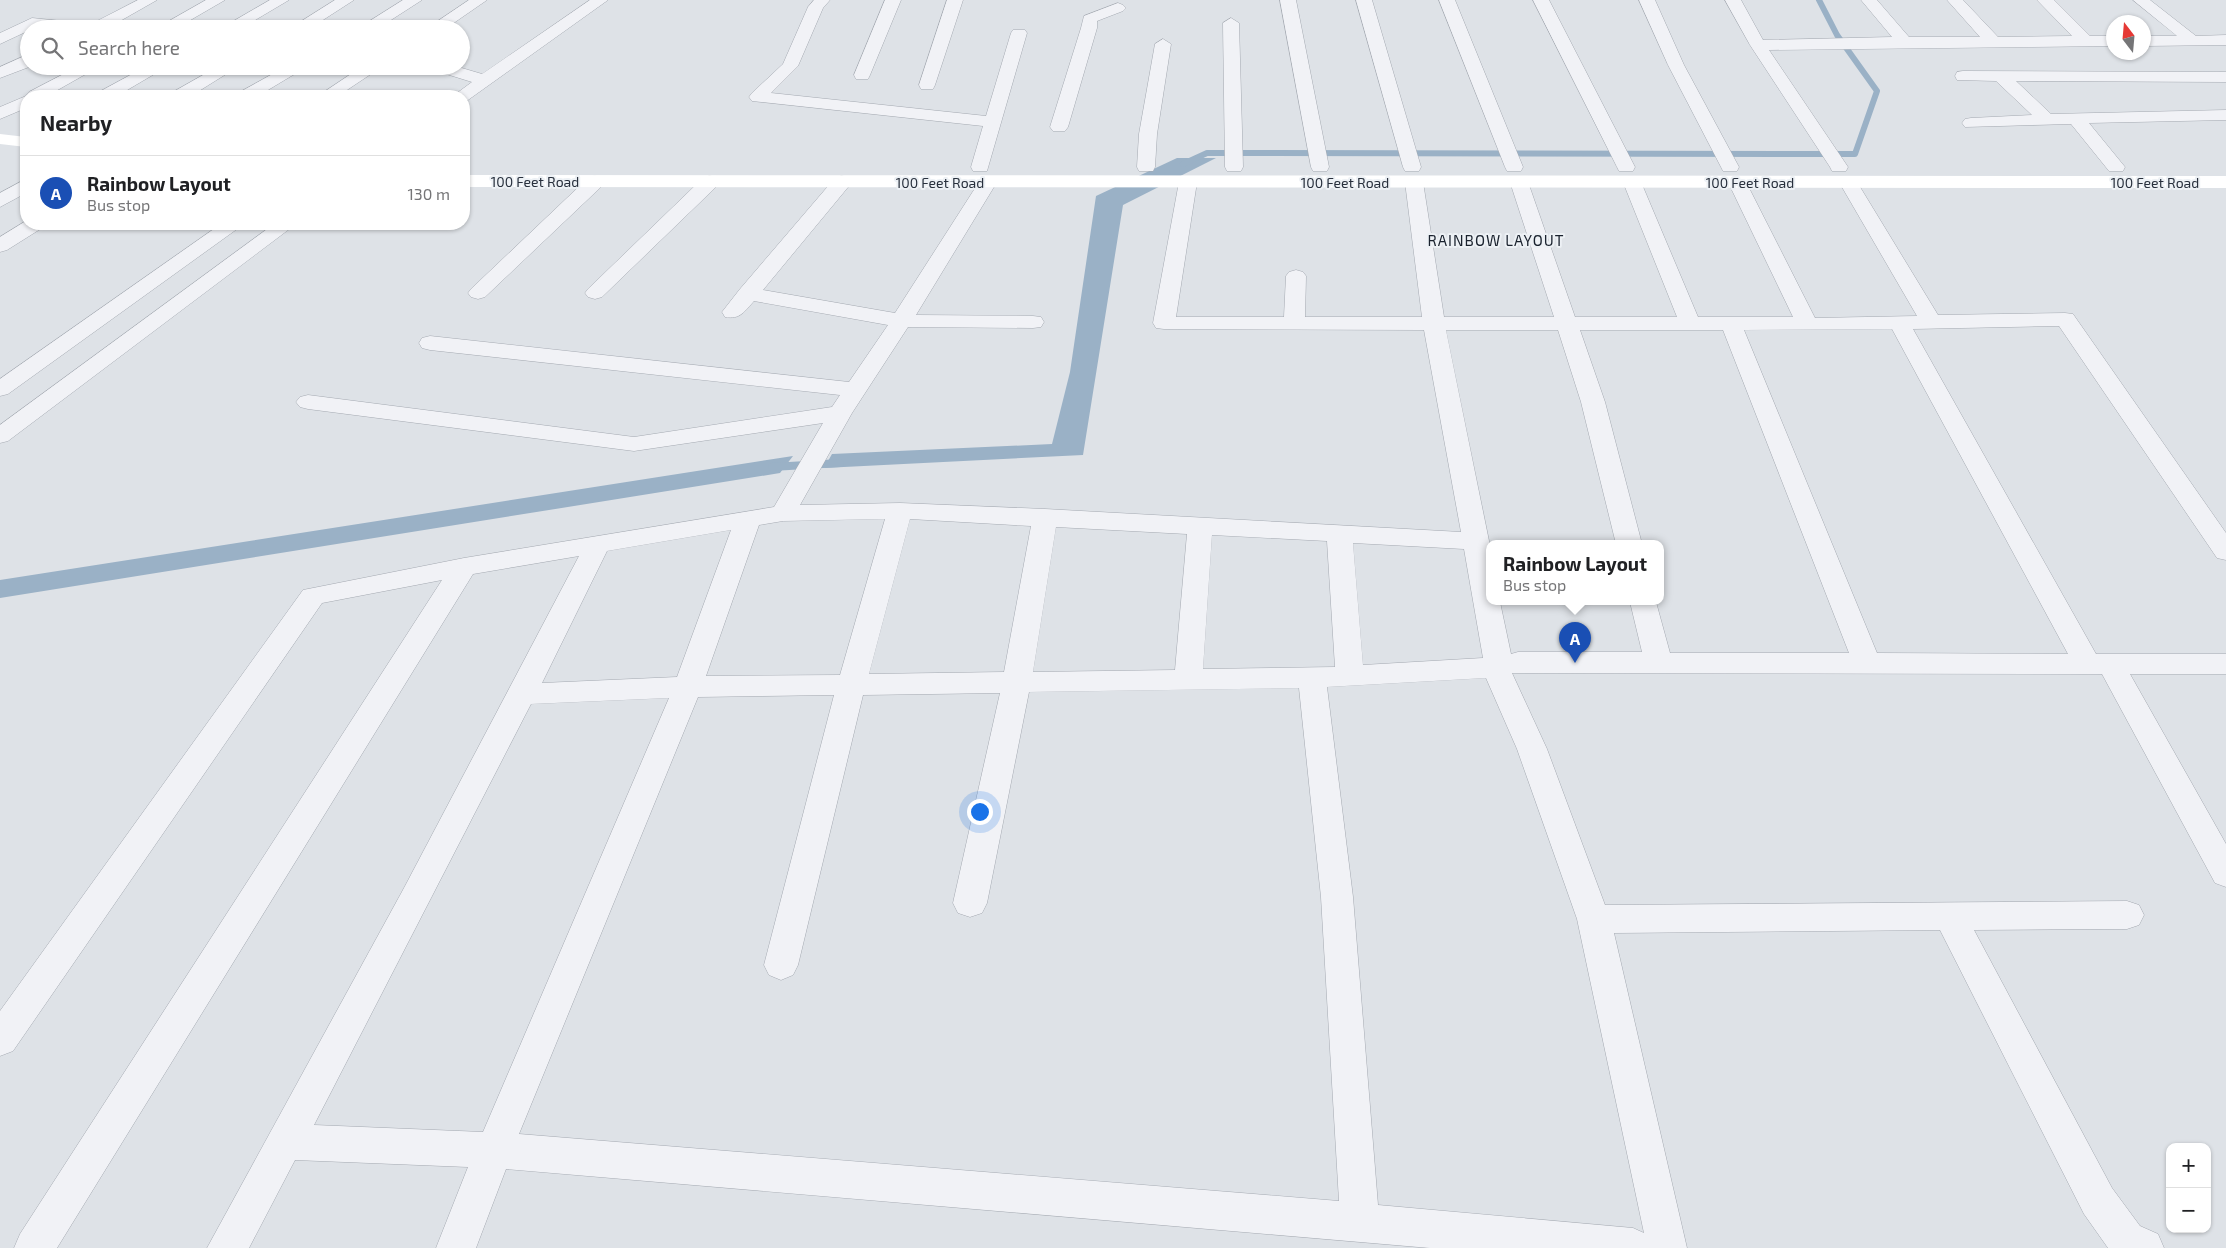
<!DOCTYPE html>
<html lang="en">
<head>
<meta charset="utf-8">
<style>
	:root { --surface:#fff; --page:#f6f6f6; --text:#202124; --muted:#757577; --line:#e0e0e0; --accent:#0f766e }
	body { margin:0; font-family:"Exo 2",sans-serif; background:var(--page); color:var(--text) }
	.controls { position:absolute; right:15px; bottom:15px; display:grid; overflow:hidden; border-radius:10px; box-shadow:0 1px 4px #0004 }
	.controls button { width:45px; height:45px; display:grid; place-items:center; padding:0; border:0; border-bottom:1px solid var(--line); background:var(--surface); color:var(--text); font:25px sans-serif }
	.compass { position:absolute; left:2106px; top:15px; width:45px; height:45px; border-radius:50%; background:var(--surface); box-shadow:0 1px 4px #0004; rotate:344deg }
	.you { position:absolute; left:979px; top:811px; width:18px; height:18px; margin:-12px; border:4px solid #fff; border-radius:50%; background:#1a73e8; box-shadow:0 0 0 8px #1a73e833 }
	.badge { display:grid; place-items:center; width:32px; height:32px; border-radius:50%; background:var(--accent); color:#fff; font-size:16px; font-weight:700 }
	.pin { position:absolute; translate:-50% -41px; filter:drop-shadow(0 1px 2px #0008) }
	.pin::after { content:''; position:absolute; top:26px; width:18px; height:15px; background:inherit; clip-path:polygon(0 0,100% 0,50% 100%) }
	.popup { position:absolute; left:1486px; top:540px; width:178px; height:65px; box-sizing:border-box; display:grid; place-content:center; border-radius:10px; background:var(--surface); filter:drop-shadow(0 1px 4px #0005); font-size:16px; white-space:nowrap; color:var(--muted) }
	.popup b { font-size:19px; color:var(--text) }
	.popup::after { content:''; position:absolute; left:50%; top:100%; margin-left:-10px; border:10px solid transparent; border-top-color:var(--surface) }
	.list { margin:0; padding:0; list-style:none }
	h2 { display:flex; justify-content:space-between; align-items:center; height:65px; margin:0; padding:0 20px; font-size:21px }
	h2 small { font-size:16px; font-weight:400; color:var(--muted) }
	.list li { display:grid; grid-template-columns:32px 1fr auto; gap:15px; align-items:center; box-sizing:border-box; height:75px; padding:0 20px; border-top:1px solid var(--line) }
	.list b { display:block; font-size:19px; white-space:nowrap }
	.list p { margin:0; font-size:16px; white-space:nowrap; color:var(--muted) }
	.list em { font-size:16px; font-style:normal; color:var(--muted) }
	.icon { flex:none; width:28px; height:28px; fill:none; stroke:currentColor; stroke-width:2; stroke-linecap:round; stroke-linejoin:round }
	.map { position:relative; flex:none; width:2226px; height:1248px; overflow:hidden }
	.search { position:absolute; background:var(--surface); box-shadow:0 1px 4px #0004; left:20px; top:20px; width:450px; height:55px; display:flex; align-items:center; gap:12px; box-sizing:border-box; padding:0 18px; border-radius:28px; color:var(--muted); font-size:19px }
	.panel { position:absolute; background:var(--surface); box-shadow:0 1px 4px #0004; left:20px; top:90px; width:450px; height:140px; border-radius:20px }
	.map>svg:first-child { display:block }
	.water { fill:#9ab1c6 }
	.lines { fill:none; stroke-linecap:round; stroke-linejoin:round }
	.stream-far1 { stroke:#9ab1c6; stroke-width:6 }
	.stream { stroke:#9ab1c6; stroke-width:8 }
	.minor-casing { stroke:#a4a9b1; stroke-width:1 }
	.minor { fill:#f1f2f6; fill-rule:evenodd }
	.secondary { fill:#fff; fill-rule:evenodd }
	.labels { text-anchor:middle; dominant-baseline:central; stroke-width:4; stroke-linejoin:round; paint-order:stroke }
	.far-street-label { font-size:14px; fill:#28303d; stroke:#edf1f5 }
	.far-neighbourhood-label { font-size:15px; letter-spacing:1px; fill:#1a222e; stroke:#edf1f5 }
</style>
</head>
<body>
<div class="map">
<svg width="2226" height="1248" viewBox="0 0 2226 1248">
	<rect width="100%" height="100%" fill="#dee2e7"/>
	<!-- water -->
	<path class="water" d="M1177,158H1216L1123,205L1083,455L824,468L832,454L1052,444L1070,372L1096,196Z
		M793,456L780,473L0,598V580Z"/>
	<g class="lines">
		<!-- stream-far1 -->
		<path class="stream-far1" d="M1183,164L1207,153L1855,154L1877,91L1837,35L1819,0"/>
		<!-- stream -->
		<path class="stream" d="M772,467L840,463"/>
		<!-- minor casing -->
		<g class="minor-casing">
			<path id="minor" d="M138,0H157L106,29L34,28L0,44V33L32,18L91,24Z
				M206,0H225L175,29H155Z
				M270,0H289L240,29H220Z
				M335,0H354L309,29H289Z
				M403,0H422L377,29H357Z
				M469,0H487L445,29H426Z
				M590,0H608L468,100L464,101V96H453L472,82L430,69L428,66H455L482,74Z
				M814,0H830L823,8L798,66L771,93L986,116L1011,33L1013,30H1025L1027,33L987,171H973L971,167L983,126L752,101L749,97L752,93L783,64L808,7Z
				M885,0H901L870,75L868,79H856L854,75Z
				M947,0H963L935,85L933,89H921L919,85Z
				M1280,0H1296L1329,167L1327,171H1313L1311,167Z
				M1356,0H1372L1421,167L1419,171H1405L1403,167Z
				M1439,0H1455L1523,167L1521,171H1507L1505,167Z
				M1533,0H1549L1635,167L1633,171H1619L1617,167Z
				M1639,0H1655L1684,65L1739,167L1737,171H1723L1721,167L1668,65Z
				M1725,0H1741L1763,40L1892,37L1861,0H1877L1909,37H1980L1947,0H1963L1998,37L2072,36L2037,0H2054L2090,36H2114V46L1769,50L1848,167L1846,171H1832L1830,167L1750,45Z
				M2133,0H2150L2196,36L2226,35V45L2144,46V36H2177Z
				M1118,3L1123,5L1126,8L1123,11L1097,21V28L1068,127L1065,131H1053L1050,127L1081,28L1084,16Z
				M1231,18L1239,23L1243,167L1241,171H1227L1225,167L1223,23Z
				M1163,39L1171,44L1157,134L1155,167L1153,171H1139L1137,167L1139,134L1155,44Z
				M29,54V67L0,78V67Z
				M79,66H100L47,96H26V108L0,119V107L26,96L29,92Z
				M147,66H168L117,96H96L99,92Z
				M219,66H239L191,96H170L173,92Z
				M287,66H308L258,96H237L240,92Z
				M363,66H383L338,96H318Z
				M1963,71L2226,72V82L2016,81L2051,114L2226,110V120L2089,123L2125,167L2123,171H2109L2071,124L1965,127L1962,123L1965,119L1971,118L2032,115L1996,81L1957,80L1955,76L1957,72Z
				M595,176L602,178L604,182L602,186L485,297L478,299L471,297L468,293L471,289L588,178Z
				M710,176L717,178L719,182L717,186L602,297L595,299L588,297L585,293L588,289L703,178Z
				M842,176L849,178L851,182L849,186L763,290L895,313L979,182L981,178H995L997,182L916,315L1033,316L1041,317L1044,322L1041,327L1033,328L908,327L852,413L800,505L900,503L1045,509L1461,532L1424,330L1164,329L1156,328L1153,323L1179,182L1181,178H1195L1197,182L1176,317H1284L1286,276L1289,272L1296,270L1303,272L1306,276L1305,317H1422L1405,182L1407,178H1421L1423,182L1444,317H1554L1510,182L1512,178H1526L1528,182L1575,317H1677L1623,182L1625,178H1639L1641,182L1698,317H1793L1728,182L1730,178H1744L1746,182L1815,318L1917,316L1839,182L1841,178H1855L1857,182L1938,315L2065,313L2073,314L2226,533V560L2217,558L2059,326L1913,329L2096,654H2226V674H2130L2226,844V887L2215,883L2102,674L1512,673L1547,749L1605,905L2127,901L2139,905L2144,915L2139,925L2127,929L1974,930L2112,1188L2140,1226L2158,1234L2164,1248H2108L2084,1214L1940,930L1614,933L1687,1248H1430L506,1169L476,1248H436L468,1167L295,1160L249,1248H207L404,888L579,556L473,574L57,1248H14L20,1234L442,580L322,603L13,1051L0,1056V1011L303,590L464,558L774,507L823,423L634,451L308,409L300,407L296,402L300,397L308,395L634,437L832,407L840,395L430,350L422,348L419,343L422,338L430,336L849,382L888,325L754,301C745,311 740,320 725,317L722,312L740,289L835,178ZM1892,329L2068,654L1877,653L1744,330ZM1446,330H1558L1581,402L1616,544H1642L1605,402L1580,330H1723L1849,653H1670L1656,602H1630L1642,652H1518L1511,654L1500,602H1490L1489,541ZM885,519L840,675L706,676L759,525L783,521ZM910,519L1031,526L1004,672L869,674ZM1056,527L1187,534L1175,670L1033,672ZM731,530L677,677L542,683L607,551ZM1212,535L1327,541L1335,667L1203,669ZM1353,543L1464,549L1483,658L1363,665ZM1486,678L1517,749L1577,919L1644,1233L1633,1228L1378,1205L1353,897L1327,687ZM1299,688L1321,897L1339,1201L519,1134L698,697L834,695L764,965L769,975L781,980L793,975L798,965L863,695L1000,693L953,903L958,913L970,917L982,913L987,903L1029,692ZM669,698L483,1132L314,1125L531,704Z
				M26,179V193L0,207V193Z
				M26,221V224H45L42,228L7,250L0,252V237Z
				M221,224H244L8,394L0,396V379Z
				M274,224H296L8,441L0,443V425Z"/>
		</g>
		<!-- minor -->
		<use href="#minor" class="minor"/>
		<!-- secondary -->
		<path class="secondary" d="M0,134L26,137V147L0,144Z
			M464,175L2226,176V188L464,187Z"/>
	</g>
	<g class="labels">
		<!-- far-street labels -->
		<g class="far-street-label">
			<text x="535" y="181">100 Feet Road</text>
			<text x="940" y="182">100 Feet Road</text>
			<text x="1345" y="182">100 Feet Road</text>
			<text x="1750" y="182">100 Feet Road</text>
			<text x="2155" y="182">100 Feet Road</text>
		</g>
		<!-- far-neighbourhood labels -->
		<g class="far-neighbourhood-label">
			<text x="1496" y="240">RAINBOW LAYOUT</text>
		</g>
	</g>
</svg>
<div class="controls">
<button>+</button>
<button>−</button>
</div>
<svg class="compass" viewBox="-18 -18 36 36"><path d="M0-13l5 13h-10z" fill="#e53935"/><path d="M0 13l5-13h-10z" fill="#757577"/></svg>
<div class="you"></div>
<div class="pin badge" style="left:1575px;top:663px;background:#1a4fb4">A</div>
<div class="popup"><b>Rainbow Layout</b>Bus stop</div>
<div class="search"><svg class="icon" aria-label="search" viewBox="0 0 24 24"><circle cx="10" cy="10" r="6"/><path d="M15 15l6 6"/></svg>Search here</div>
<section class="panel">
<h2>Nearby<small></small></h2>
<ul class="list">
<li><span class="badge" style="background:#1a4fb4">A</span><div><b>Rainbow Layout</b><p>Bus stop</p></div><em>130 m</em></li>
</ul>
</section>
</div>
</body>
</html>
